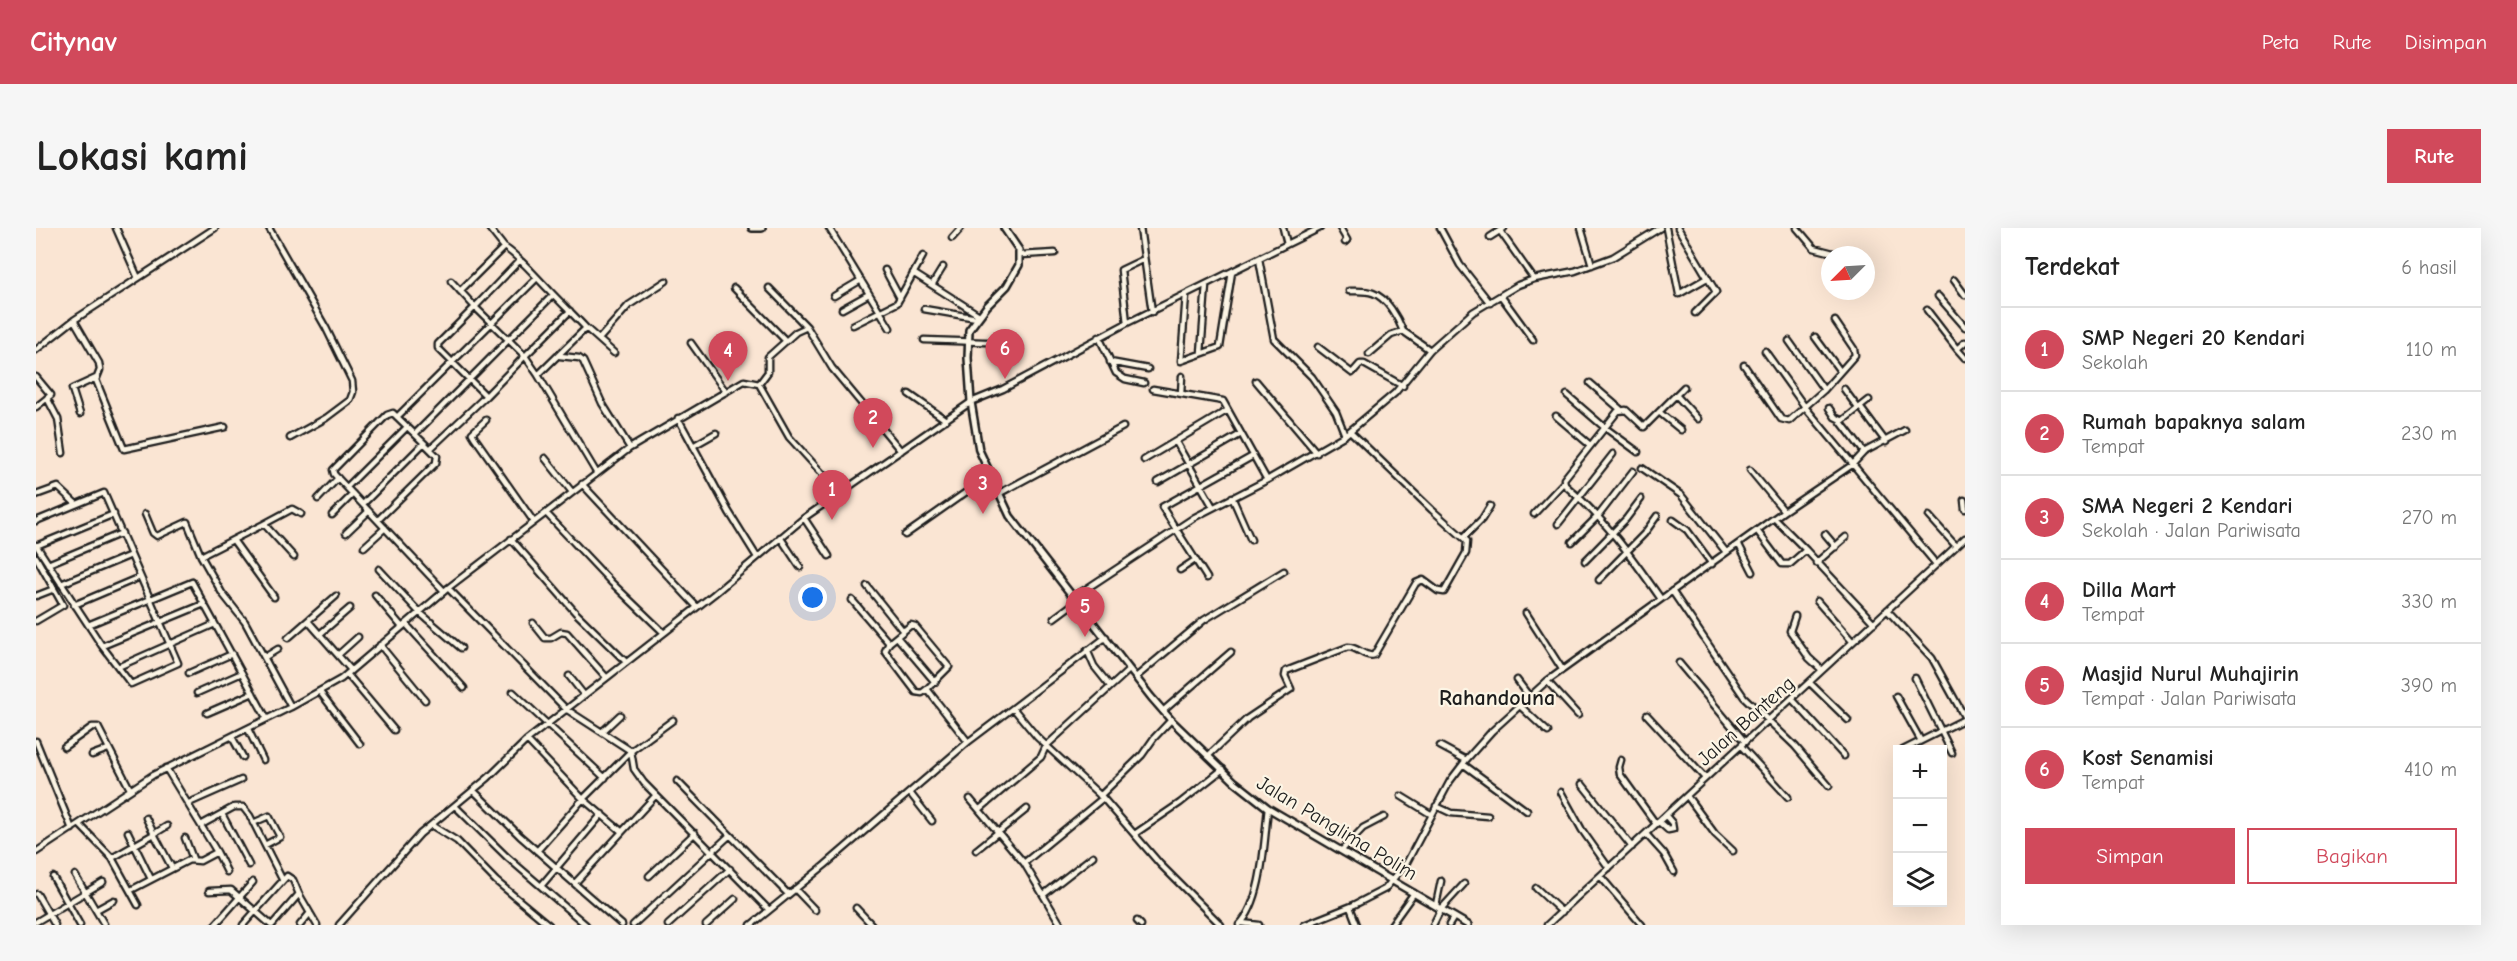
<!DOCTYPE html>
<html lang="id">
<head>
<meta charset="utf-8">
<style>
	:root { --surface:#fff; --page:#f6f6f6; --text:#222; --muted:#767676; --line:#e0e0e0; --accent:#d1495b }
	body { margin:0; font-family:"Comic Neue",sans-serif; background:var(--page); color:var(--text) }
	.controls { position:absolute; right:18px; bottom:18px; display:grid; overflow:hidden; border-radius:0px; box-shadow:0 6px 24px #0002 }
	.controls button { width:54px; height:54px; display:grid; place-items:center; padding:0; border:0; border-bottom:2px solid var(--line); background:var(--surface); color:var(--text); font:30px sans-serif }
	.compass { position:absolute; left:1785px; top:18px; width:54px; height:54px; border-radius:50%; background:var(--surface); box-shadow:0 6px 24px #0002; rotate:246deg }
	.you { position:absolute; left:777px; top:370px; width:21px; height:21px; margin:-15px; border:4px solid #fff; border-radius:50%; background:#1a73e8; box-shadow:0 0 0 9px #1a73e833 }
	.badge { display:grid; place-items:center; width:39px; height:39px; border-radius:50%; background:var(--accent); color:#fff; font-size:20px; font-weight:700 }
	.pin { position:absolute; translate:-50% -50px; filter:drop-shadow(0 2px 3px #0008) }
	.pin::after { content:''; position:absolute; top:32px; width:21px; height:18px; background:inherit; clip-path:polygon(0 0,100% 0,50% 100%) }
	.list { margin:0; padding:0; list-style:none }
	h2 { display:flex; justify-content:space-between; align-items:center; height:78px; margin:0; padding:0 24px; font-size:26px }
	h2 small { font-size:20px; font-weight:400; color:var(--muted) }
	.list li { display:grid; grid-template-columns:39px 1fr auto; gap:18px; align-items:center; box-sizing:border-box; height:84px; padding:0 24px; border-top:2px solid var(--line) }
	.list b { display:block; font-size:22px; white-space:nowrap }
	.list p { margin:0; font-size:20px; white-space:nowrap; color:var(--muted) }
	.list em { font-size:20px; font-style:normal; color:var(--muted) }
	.actions { display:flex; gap:12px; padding:18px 24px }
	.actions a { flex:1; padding:14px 0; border:2px solid var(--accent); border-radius:0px; text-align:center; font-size:21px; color:var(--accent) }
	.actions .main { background:var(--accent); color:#fff }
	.icon { flex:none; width:33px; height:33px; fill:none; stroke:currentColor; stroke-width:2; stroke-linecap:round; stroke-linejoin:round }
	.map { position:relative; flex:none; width:1929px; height:697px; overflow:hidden; border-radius:0px }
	header { display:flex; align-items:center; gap:36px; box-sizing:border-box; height:84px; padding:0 30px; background:var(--accent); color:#fff }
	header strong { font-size:28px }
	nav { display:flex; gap:33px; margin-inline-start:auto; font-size:21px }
	.intro { display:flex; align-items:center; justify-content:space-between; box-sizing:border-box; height:144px; padding:0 36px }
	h1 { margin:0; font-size:42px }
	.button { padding:15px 27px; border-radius:0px; background:var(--accent); color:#fff; font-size:21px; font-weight:700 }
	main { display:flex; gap:36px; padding:0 36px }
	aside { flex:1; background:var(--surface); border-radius:0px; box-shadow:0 6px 24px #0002 }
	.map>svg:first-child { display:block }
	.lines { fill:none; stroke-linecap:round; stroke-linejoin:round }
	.minor-casing { stroke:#1c1c1c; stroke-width:9 }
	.tertiary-casing { stroke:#1c1c1c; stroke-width:10 }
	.minor { stroke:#fcf5e5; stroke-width:4.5 }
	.tertiary { stroke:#fcf5e5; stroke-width:5 }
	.labels { text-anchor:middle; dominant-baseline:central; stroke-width:4.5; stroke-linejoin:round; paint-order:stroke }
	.street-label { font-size:20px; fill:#1c1c1c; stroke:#fcf5e5 }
	.quarter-label { font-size:22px; font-weight:bold; fill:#1c1c1c; stroke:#fcf5e5 }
</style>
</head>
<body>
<header>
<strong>Citynav</strong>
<nav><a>Peta</a><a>Rute</a><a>Disimpan</a></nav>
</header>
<div class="intro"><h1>Lokasi kami</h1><a class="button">Rute</a></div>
<main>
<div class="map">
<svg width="1929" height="697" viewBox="0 0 1929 697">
	<rect width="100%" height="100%" fill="#fae5d3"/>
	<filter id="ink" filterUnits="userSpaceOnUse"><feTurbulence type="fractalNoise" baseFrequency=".0167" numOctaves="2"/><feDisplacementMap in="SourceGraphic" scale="12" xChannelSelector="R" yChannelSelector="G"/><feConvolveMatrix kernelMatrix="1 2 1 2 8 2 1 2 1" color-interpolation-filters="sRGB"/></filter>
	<g filter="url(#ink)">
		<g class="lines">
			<!-- minor casing -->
			<g class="minor-casing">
				<path id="minor" d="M80,0L102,50
					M233,0L290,100L316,153L317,164L314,172L290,190L254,210
					M453,0L468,19
					M793,0L854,100
					M1104,0L1116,84
					M1247,0L1251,16
					M1304,0L1311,12L1309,14
					M1404,0L1424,37L1454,75
					M1545,0L1556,37
					M1630,0L1643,66L1671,50
					M1642,0L1680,64L1659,85
					M1761,0L1778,20L1805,27
					M1464,3L1498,51
					M1454,9L1468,0
					M916,10L925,0
					M985,27L1019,25
					M1223,31L1238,111L1276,149L1300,184L1309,207
					M849,42L864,70
					M877,45L943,87
					M1918,52L1929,67
					M415,53L439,79L484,32
					M896,57L907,39
					M698,60L750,113
					M733,60L771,99L796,140L865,223
					M424,63L468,19C484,29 499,48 513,62C525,75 538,87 550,100L502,147L489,128L534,83
					M1313,63C1320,63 1330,62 1337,65C1351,70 1362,90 1367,103
					M1150,67L1145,133L1184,119L1196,44
					M798,68L825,52
					M1465,68L1497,112
					M1902,68L1929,99
					M439,79L489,128L450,168L402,120V116Z
					M806,81L833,66
					M888,81L941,90
					M1891,82L1921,121L1929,114
					M38,92L63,135L64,142L60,152L88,221L189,199
					M1091,95L1085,42L1108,31
					M817,97L861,75L887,28
					M550,100L578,125
					M1063,109L1080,145L1089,151L1108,155
					M1779,109L1804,143
					M563,111L593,77L630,53
					M888,112L978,115
					M1753,113L1788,162
					M655,115L690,164
					M1282,119L1316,145L1324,136H1328L1367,158
					M1921,121L1929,130
					M0,122L38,92L179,0
					M1729,123L1769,179L1900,336
					M1165,125L1170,57
					M1333,126L1355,107L1367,103L1394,122
					M524,128L543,130L547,133L566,175L594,220
					M1074,134L1112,141
					M1708,137L1745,191L1753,193L1788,162L1819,127L1818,121L1799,93
					M502,147L560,244
					M0,149L15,167L0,179
					M1220,153L1281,225
					M1554,155L1584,181
					M723,156L732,144V129L760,104L771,99
					M1117,161L1187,173L1231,252
					M1808,161L1822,180
					M873,166L910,192
					M1145,166L1146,148
					M1531,167L1568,199L1602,224
					M1640,167L1662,191
					M11,170L22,191L27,225
					M1824,179L1850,214
					M1793,180L1799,189L1805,192
					M1623,184L1645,202
					M44,186L36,161L60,150
					M1520,188L1554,217
					M361,189L501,50
					M642,190L693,284L721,329
					M450,192L436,205L439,210L498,294
					M379,206L517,67
					M1140,214L1177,279
					M657,218L680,205
					M394,221L450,168
					M1828,224L1805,194L1833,172
					M509,230L536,264
					M1108,232L1192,182
					M1606,240L1645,267L1690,324
					M1714,242L1748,283
					M1122,254L1205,206
					M546,256L661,379
					M311,259L371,199
					M962,266L1087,199
					M0,267L22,259L40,276
					M1196,269L1215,312
					M282,271L302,250
					M1928,272L1929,281
					M327,276L388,215L357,185L351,187L297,242L298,246L408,363
					M510,285L594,220L708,153L723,156L753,209L804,265
					M109,286L117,305L121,308L151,294L165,328L186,365L209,394L255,479
					M1498,286L1528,254
					M296,287L317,266
					M1893,288L1920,318
					M768,290L793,328
					M342,292L400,235L401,228L388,215
					M1637,292L1651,302L1676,336
					M0,293L68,265L142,435L95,456L66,418L0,317
					M228,296L256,281L265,286
					M1522,296L1577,226
					M1722,304L1746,336H1754L1770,322L1739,291
					M310,305L333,283
					M1789,306L1800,319
					M869,307L953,248
					M744,309L764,339
					M1428,309L1446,291L1454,278
					M475,311L540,385L589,433
					M197,312L238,369
					M1536,314L1563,287L1597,243
					M1703,317L1717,344
					M0,318L78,286
					M328,319L349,300
					M1770,322L1838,395
					M165,328L228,296L258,329
					M0,329L27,377L0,393
					M1549,333L1590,291L1605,271
					M1780,335L1810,309
					M12,336L86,305
					M343,341L383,384L425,420
					M1144,342L1159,332
					M1171,350L1126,279L1217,228
					M1563,352L1608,306L1621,288
					M25,356L95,327
					M831,358L867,403
					M412,360L510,285L575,354L627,404
					M1636,363L1708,469L1759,518L1793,558
					M339,367L366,399
					M0,368L18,361
					M1038,369L1159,289L1231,252L1309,207L1359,165L1394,122L1437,84L1482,57L1498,51L1539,43L1577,29L1624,0
					M1625,371C1595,328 1570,292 1529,257L1528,251L1582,183L1590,182L1608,199L1648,159
					M816,372L853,415
					M1781,373L1816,413
					M38,377L104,349
					M1851,382L1896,430L1929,490
					M1490,385L1526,441
					M1759,388L1754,403L1773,430L1786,442
					M1018,390L1041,373
					M272,393L315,442
					M497,395L509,410H515L525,404L531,405L570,449
					M370,396L428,460
					M52,397L156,354L231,491
					M284,406L314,380
					M861,409L899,454
					M252,410L300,368
					M344,417L389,472
					M66,418L168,376
					M1051,422L1058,438L1074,458
					M302,427L322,409
					M229,429L242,421
					M1643,435L1709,514
					M82,439L179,396
					M153,445L196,426
					M311,446L358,502
					M533,448L548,467
					M1100,449L1168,392L1248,343
					M1879,450L1916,525
					M1481,452L1493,468
					M1511,453L1542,487
					M1774,455L1812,492
					M891,461L886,465L880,464L849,423L853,415L875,397L879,398L913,439L891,461L932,514
					M284,464L324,516
					M477,464L569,550
					M161,465L206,445
					M1860,468L1885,513
					M1756,471L1808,528
					M1483,477L1512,504
					M977,480L1070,409
					M1127,483L1195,424
					M171,485L217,465
					M1611,487L1669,550
					M637,492L595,523L598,541L608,555L733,682
					M212,501L227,532
					M567,503L584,487
					M196,509L207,529
					M491,512L547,571L585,603
					M0,513L36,601
					M1404,518L1430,532
					M1705,518L1752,569
					M28,519L56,499H62L94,561
					M1867,522L1929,491
					M56,527L72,521
					M1172,528L1212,490L1255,461L1249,448L1250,443L1312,419C1322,419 1329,430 1338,427L1380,355L1387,352L1402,363L1408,364L1430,325L1431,313L1396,282L1314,203
					M1585,532L1583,539L1584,546L1620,596
					M1427,536L1491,583
					M641,553L752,666
					M1546,556L1596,619
					M437,562L484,608L586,697
					M1525,564L1546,602L1573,640
					M874,565L896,593
					M1064,568L1106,527L1118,510L1135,492
					M1365,568L1396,587
					M1651,568L1679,606L1697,623
					M934,571L988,635L1025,697
					M153,575L205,552
					M419,578L471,629L550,697
					M1400,578L1415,585L1452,588
					M944,581L1005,529L1010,518L1093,442
					M186,586L213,637
					M1623,594L1632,602L1637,601L1636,595L1630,588
					M217,595L233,588L244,609L229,617
					M43,596L76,630L102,677
					M165,597L198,579H207L214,588L246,651
					M395,597L421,613L460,653L513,697
					M131,598L118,606L136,640
					M92,604L115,651
					M1100,605L1144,575L1187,541
					M1610,606L1628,626L1638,644
					M149,610L157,631
					M940,622L991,581
					M1306,622L1327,600L1348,589
					M0,624L117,547L255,479L305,451L412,360L530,481L595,523L547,571L501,623
					M181,624L191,644
					M76,630L118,606L110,590
					M988,635L1067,570
					M39,647L68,696
					M613,648L659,605
					M17,649L44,697
					M1565,649L1606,697
					M539,655L620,567
					M505,658L566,586
					M1500,660L1526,684
					M759,661L779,682
					M95,662L153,632L164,633L181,624L130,540
					M173,663L195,662L235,697
					M1,666L19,697
					M263,666L281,697
					M1007,667L1057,628
					M1400,677L1405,653
					M1314,679L1321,697
					M820,680L836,697
					M60,682L78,672
					M1101,693L1105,697
					M0,694L67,654
					M1205,695L1223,697
					M179,697L217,654
					M207,697L251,648L257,652L263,666L236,697
					M264,697L274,685
					M303,697L384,606L452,550L491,512L678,366L768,290L935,174L967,161L1091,95L1284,0
					M597,697L694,607
					M632,697L694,641
					M670,697L699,671
					M715,697L789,637L932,514L977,480L1001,509L1067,570L1124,636L1185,697
					M1203,697C1227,673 1228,613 1232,580
					M1268,697L1318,677L1349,661L1371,634L1414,553L1430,532L1456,503L1511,453L1748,283L1816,237L1828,224L1869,202
					M1355,697L1378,665
					M1397,697L1405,681L1428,656
					M1413,697L1418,689
					M1511,697L1929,310"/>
			</g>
			<!-- tertiary casing -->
			<g class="tertiary-casing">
				<path id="tertiary" d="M716,0H726
					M968,0L983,22V37L971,58L951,78L933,102L932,130L935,174L943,222L974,288L1115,469L1135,492L1199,554L1232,580L1432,697"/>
			</g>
			<!-- minor -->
			<use href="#minor" class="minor"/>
			<!-- tertiary -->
			<use href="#tertiary" class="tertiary"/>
		</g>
	</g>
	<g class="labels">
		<!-- street labels -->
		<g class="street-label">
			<text transform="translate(1710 493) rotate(-42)">Jalan Banteng</text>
			<text transform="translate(1301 600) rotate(31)">Jalan Panglima Polim</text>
		</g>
		<!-- quarter labels -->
		<g class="quarter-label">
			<text x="1461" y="470">Rahandouna</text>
		</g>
	</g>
</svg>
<div class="controls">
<button>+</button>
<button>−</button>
<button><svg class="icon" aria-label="layers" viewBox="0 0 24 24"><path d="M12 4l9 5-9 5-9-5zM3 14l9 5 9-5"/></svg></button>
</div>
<svg class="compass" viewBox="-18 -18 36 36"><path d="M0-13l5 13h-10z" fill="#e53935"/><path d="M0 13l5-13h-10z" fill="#767676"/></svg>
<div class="you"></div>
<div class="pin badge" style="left:796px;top:292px">1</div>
<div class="pin badge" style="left:837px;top:220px">2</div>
<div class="pin badge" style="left:947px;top:286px">3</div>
<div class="pin badge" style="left:692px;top:153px">4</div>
<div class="pin badge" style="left:1049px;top:409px">5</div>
<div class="pin badge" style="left:969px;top:151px">6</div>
</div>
<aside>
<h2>Terdekat<small>6 hasil</small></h2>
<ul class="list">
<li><span class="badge">1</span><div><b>SMP Negeri 20 Kendari</b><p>Sekolah</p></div><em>110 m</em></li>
<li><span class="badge">2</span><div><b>Rumah bapaknya salam</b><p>Tempat</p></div><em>230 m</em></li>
<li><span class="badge">3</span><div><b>SMA Negeri 2 Kendari</b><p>Sekolah · Jalan Pariwisata</p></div><em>270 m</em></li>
<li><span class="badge">4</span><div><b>Dilla Mart</b><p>Tempat</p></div><em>330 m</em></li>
<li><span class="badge">5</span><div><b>Masjid Nurul Muhajirin</b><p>Tempat · Jalan Pariwisata</p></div><em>390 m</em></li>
<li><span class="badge">6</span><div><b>Kost Senamisi</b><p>Tempat</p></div><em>410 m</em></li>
</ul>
<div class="actions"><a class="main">Simpan</a><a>Bagikan</a></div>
</aside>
</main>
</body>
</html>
